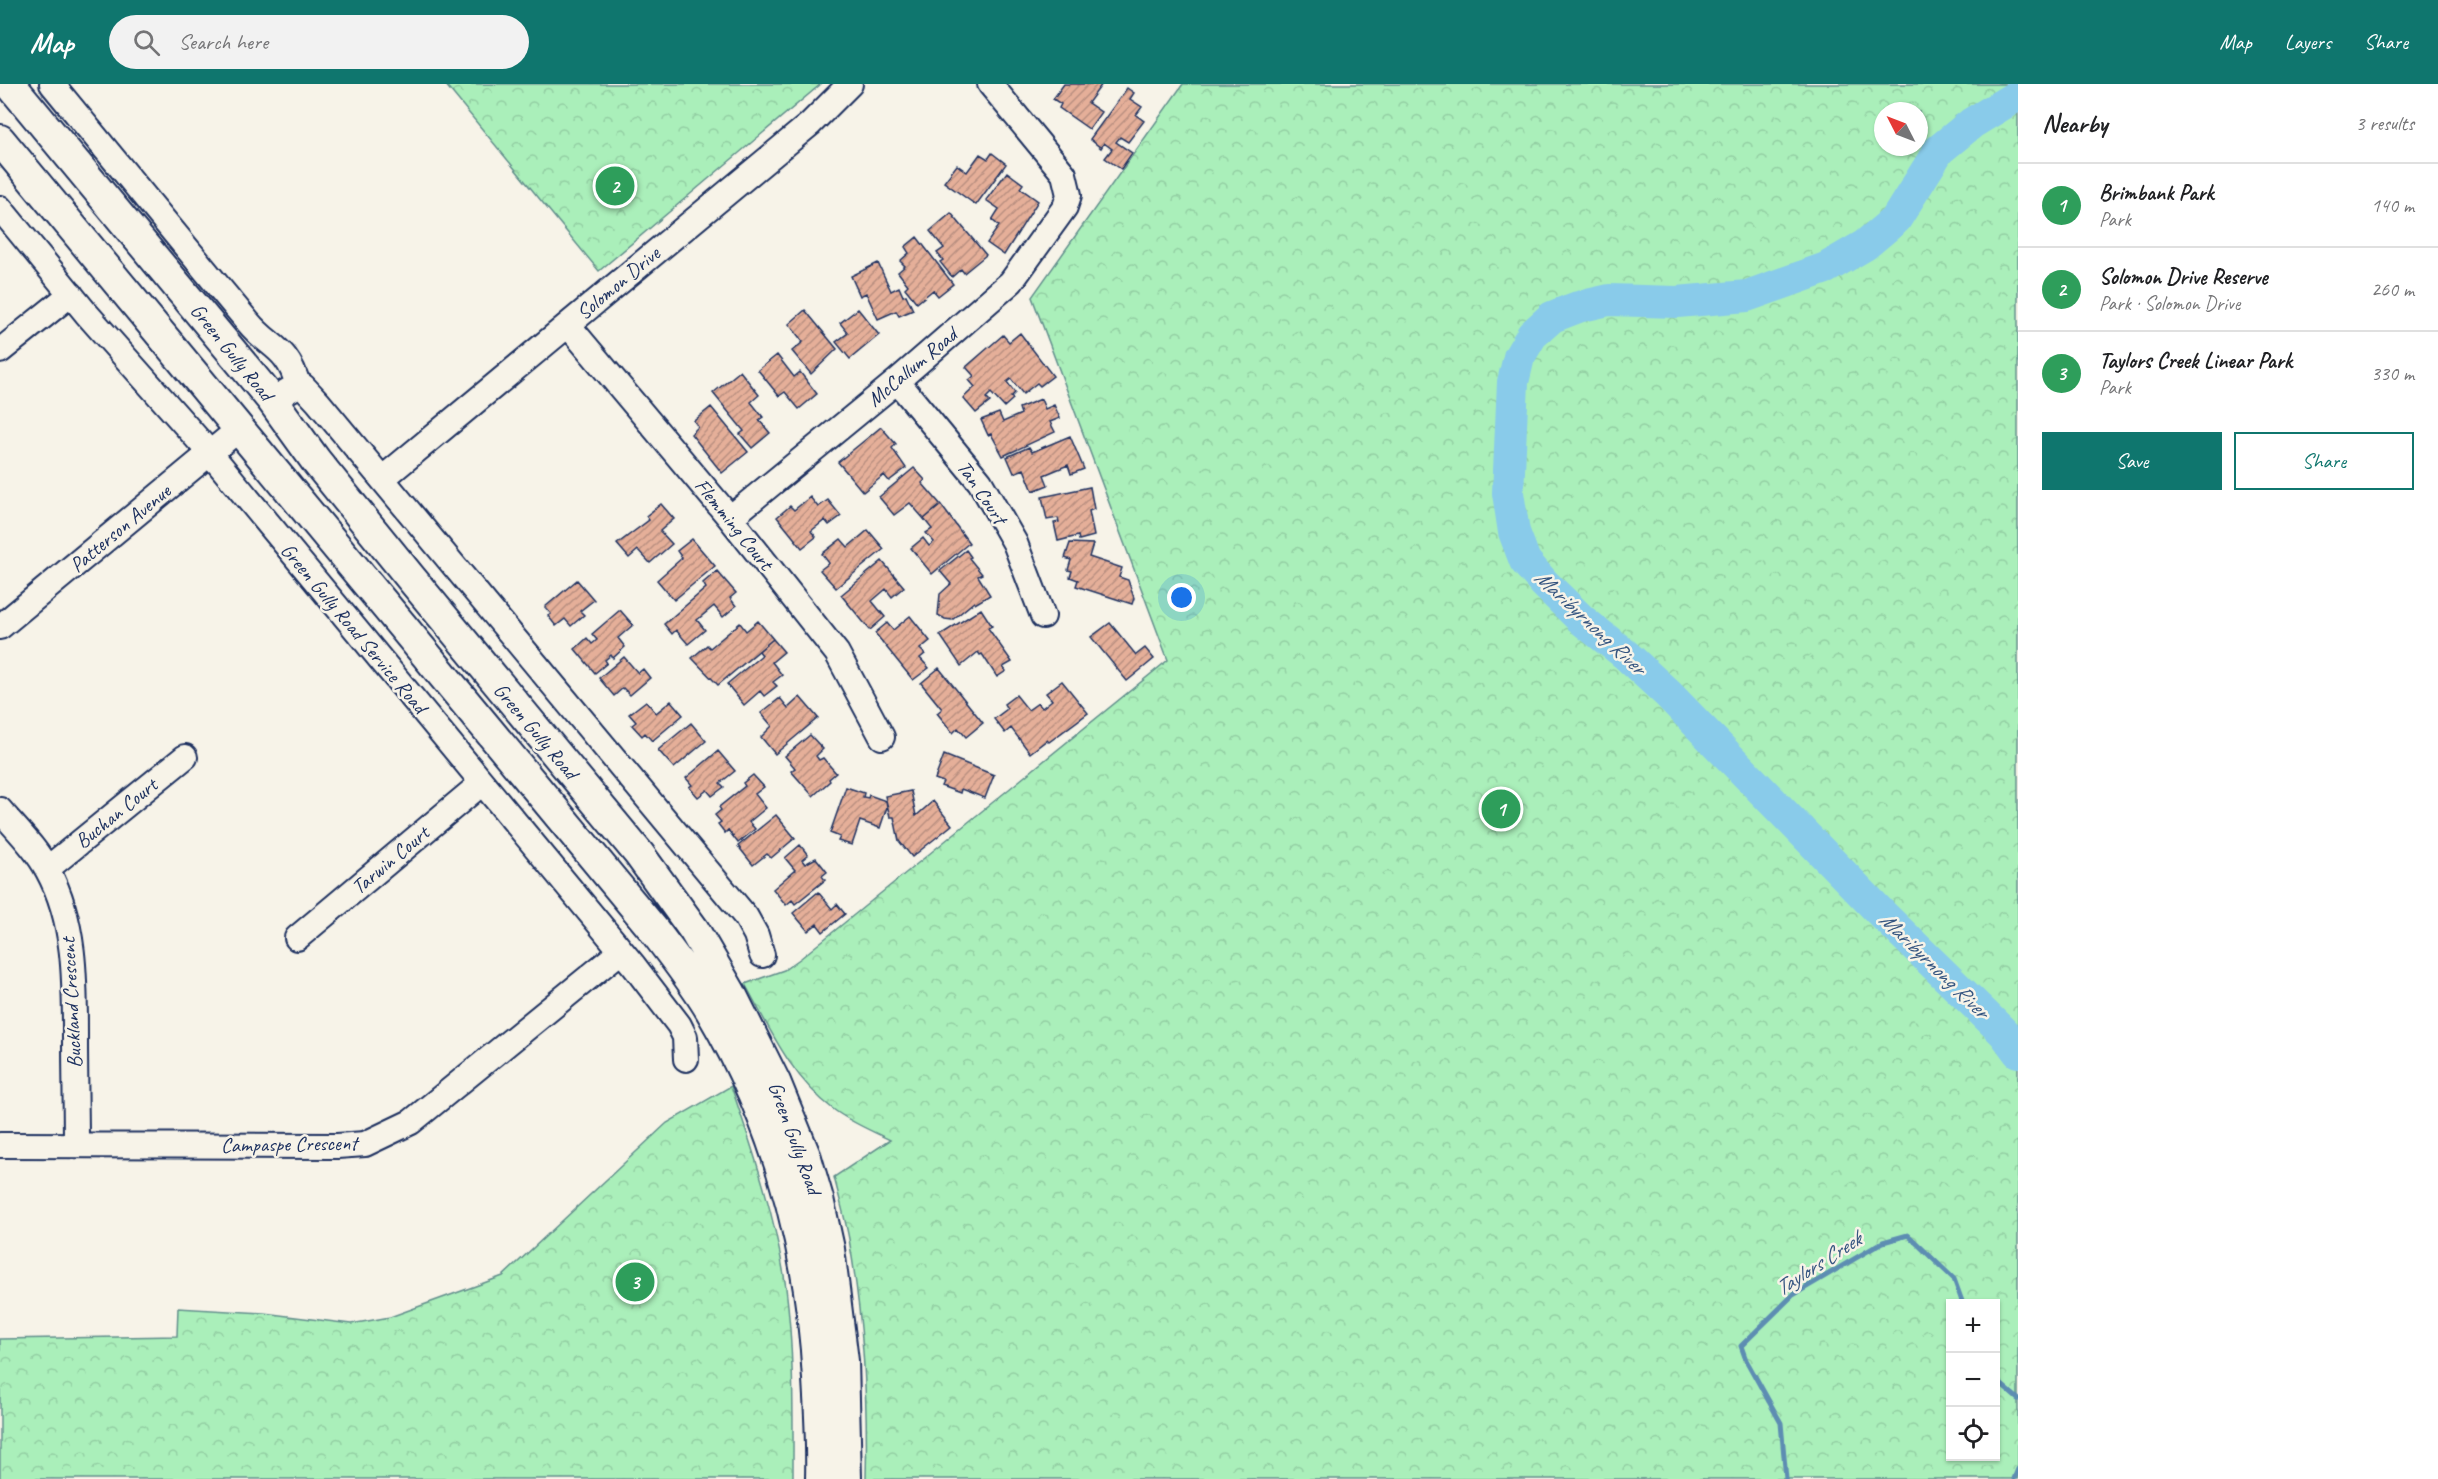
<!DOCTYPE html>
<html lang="en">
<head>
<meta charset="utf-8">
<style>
	:root { --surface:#fff; --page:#f2f2f2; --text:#202124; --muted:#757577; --line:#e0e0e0; --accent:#0f766e }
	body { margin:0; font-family:Caveat,sans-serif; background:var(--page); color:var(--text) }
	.controls { position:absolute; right:18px; bottom:18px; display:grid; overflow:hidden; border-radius:0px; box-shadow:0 2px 4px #0004 }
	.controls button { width:54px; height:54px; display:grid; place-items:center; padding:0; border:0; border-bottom:2px solid var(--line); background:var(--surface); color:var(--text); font:30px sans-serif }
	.compass { position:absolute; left:1874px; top:18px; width:54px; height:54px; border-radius:50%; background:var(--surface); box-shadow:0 2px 4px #0004; rotate:312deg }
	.you { position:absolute; left:1182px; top:514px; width:21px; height:21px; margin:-15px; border:4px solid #fff; border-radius:50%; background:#1a73e8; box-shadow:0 0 0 9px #1a73e833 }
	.badge { display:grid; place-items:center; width:39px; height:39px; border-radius:50%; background:var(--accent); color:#fff; font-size:20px; font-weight:700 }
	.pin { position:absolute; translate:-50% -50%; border:3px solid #fff; box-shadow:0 2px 6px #0006 }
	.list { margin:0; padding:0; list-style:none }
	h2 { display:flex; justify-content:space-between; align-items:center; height:78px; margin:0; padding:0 24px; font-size:26px }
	h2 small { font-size:20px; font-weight:400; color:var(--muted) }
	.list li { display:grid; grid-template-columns:39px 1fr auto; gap:18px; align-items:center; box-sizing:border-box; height:84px; padding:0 24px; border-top:2px solid var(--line) }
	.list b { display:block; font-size:22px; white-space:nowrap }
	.list p { margin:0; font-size:20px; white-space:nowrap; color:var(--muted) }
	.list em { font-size:20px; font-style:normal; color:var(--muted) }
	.actions { display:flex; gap:12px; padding:18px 24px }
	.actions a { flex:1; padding:14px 0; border:2px solid var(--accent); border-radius:0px; text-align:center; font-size:21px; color:var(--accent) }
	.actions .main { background:var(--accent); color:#fff }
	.icon { flex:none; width:33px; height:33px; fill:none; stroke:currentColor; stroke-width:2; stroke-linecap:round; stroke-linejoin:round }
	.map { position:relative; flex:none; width:2018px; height:1395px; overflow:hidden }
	header { display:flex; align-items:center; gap:36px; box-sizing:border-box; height:84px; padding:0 30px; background:var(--accent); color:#fff }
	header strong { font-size:28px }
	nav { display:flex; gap:33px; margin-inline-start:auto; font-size:21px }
	.search { width:420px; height:54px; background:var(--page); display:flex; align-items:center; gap:15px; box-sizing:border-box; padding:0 21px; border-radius:33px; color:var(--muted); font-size:22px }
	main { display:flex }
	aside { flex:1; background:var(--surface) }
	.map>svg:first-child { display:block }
	.park { fill:url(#park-crowns); stroke:#628f8c; stroke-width:1.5; fill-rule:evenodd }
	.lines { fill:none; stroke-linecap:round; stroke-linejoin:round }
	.stream { stroke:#5d8db2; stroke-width:5 }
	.river { stroke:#89cbea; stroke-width:32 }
	.building { fill:url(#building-hatch); stroke:#1b2f5e; stroke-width:1.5 }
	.minor-casing { stroke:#1b2f5e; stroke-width:28 }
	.major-casing { stroke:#1b2f5e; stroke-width:34 }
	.minor { stroke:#f7f3e8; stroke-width:24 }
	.major { stroke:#f7f3e8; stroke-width:30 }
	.labels { text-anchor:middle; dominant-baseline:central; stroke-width:5; stroke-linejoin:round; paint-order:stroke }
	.street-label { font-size:21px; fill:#1b2f5e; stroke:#f7f3e8 }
	.water-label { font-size:22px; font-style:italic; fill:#365681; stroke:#f7f3e8 }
</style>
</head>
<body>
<header>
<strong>Map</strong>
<div class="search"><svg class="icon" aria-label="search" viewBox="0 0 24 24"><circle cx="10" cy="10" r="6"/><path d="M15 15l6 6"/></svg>Search here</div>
<nav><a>Map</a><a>Layers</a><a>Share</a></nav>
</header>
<main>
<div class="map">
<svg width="2018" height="1395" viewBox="0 0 2018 1395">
	<defs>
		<pattern id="park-crowns" width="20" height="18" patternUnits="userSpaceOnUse" patternTransform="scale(1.5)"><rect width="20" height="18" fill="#aaefba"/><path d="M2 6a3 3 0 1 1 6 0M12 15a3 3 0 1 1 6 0" fill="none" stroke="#92cda2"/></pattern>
		<pattern id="building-hatch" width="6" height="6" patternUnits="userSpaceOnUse" patternTransform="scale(1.5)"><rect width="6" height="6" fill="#e5af99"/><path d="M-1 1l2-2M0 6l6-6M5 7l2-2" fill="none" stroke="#b98f80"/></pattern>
	</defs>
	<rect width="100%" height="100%" fill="#f7f3e8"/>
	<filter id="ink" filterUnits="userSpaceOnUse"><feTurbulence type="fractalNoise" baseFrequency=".0167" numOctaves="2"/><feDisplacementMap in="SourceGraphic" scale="12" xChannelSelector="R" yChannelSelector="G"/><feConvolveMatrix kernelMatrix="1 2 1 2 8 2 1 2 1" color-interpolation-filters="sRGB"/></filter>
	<g filter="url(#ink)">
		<!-- park -->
		<path class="park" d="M445,0H821L599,187Z
			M1183,0H2018V1395H866C868,1316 863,1234 849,1155C845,1134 839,1113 834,1093L890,1056C870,1046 850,1038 833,1025C790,992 770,945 745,900L784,886L801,874L1168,576L1032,213ZM1883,27H1919V63H1883ZM1950,1220H1996V1372H1950Z
			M731,1002C754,1068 776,1135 786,1204C794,1267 793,1332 793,1395H0V1255L177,1252L178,1224L264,1229L351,1240L390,1233L503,1192L667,1039Z"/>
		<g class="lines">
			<!-- stream -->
			<path class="stream" d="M1996,1296L2018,1315
				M1786,1395L1781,1339L1746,1276L1741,1262L1793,1211L1883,1158L1908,1151L1954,1195L1963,1220
				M2014,1395L2018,1385"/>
			<!-- river -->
			<path class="river" d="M2018,11L1972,39L1939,66L1896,135L1865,161L1826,184L1747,212L1677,218L1609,216L1578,223L1552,233L1532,251L1519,273L1513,298L1508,409L1514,448L1525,477L1544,499L1582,536L1626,571L1668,610L1883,831L2004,949L2018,968"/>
		</g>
		<!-- building -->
		<path class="building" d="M1064,0H1102L1088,19L1101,28L1089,45L1059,24L1061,20L1053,15Z
			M1127,4L1134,9L1130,15L1142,23L1136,31L1144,37L1128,58L1120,53L1116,58L1132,69L1121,85L1105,74L1112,65L1104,59L1101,64L1090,55Z
			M992,69L1006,80L976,121L944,98L957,81L967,88L980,70L988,75Z
			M1007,88L1023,100L1020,104L1038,117L1004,171L987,159L999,142L992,136L999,125L986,116Z
			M951,129L986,171L964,189L961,185L952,193L940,178L943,176L937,169L944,164L930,147Z
			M917,153L953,200L938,212L933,206L917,219L905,204L908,201L898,188L905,182L900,177L909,169L905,163Z
			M878,179L891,207L899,203L903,212L906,211L913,226L899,232L896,227L878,235L866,209L860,212L851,192Z
			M858,225L879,251L850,275L836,258L848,249L840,239Z
			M805,226L837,265L811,290L792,267L803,258L789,240Z
			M1020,249L1053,292L1040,302L1037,299L1023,310L1011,295L1007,298L1015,309L1011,313L1013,315L1004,323L991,309L986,314L990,318L976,329L963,314L975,303L969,296L974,292L966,283L1003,251L1009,258Z
			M777,271L794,293L800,288L817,310L799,325L785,308L779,312L758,286Z
			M740,287L759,311L751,318L763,333L759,336L770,349L752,364L740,350L744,347L713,309Z
			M1041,315L1045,325L1054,321L1060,334L1050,338L1055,348L1003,372L991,350L988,351L981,336L999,329L1003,338L1021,330L1019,324Z
			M711,323L748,368L722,389L691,350L698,343L694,337Z
			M881,343L896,360L892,364L906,384L889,397L884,391L863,408L838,378Z
			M1070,352L1084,385L1071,390L1068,381L1044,391L1048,401L1033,407L1024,385L1014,389L1007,373L1029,363L1032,368Z
			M914,384L925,396L922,399L941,421L924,435L910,419L894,431L879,413Z
			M1090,403L1094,425L1089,427L1094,452L1079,456L1078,452L1058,457L1054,439L1059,438L1058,434L1047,436L1042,413Z
			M810,413L818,423L828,416L841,432L829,441L825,436L811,447L816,453L802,464L777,433L790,422L794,426Z
			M661,420L674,435L660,447L672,460L650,479L638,466L629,474L617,460L649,436L646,432Z
			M941,421L969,459L932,490L911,464L923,454L929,462L934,458L926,449L932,445L924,435Z
			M868,446L884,465L836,504L820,486L829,479L822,470L841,455L848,463Z
			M692,455L715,482L674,516L657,496L682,474L677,467Z
			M1070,459L1093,460L1089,473L1122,484L1119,493L1128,496L1134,514L1132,520L1076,502L1078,496L1070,493L1072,487L1068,486L1071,476L1065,474Z
			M966,466L971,473L969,474L982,490L978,492L990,511L975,520L974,518L952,536L945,535L938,531L940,510L951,500L940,487Z
			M882,477L904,503L892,513L886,505L872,517L885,533L870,546L841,511Z
			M717,487L736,509L730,514L736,522L723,533L714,522L697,536L705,546L688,560L676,546L672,550L664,540L706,504L703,499Z
			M577,496L594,516L580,527L584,531L571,542L565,535L556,542L548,532L551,530L545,523Z
			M981,525L992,542L988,544L1012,578L1003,583L1006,587L997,593L982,570L980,571L978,568L961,582L940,551Z
			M620,526L633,541L618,554L625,563L613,574L611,571L605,576L607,579L595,589L575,565L587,554L592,560L597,556L592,550Z
			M910,532L930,557L920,565L925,570L920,574L929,584L913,596L875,549L887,539L893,546Z
			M758,537L773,555L718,601L692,574L707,561L710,564L740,539L746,547Z
			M1110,539L1136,571L1145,564L1154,575L1127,597L1091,553Z
			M773,555L784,568L772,578L782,591L773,598L777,602L764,612L760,607L744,621L727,600L762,571L759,567Z
			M624,573L638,589L643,585L650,594L630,611L623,604L614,612L599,594Z
			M939,584L983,639L966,653L958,644L953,649L937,629L942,625L921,599Z
			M1062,597L1088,629L1049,658L1047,656L1030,669L1011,644L1005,649L994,635L1007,625L1004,620L1016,611L1028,626L1038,619L1042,624L1052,616L1046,609Z
			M800,613L818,634L775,670L761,653L772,642L761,629L780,614L788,624Z
			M646,617L656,629L671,617L683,631L652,657L645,649L642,652L632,641L636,638L629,630Z
			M691,639L706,657L674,684L658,666Z
			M810,651L823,665L816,672L819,676L823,674L836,689L829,695L830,697L813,712L791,687L795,684L785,672Z
			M718,667L735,687L720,699L724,703L712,712L707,706L698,713L689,703L692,701L686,694Z
			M944,671L994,691L985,714L961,705L960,709L941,702L943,698L935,695Z
			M753,691L764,703L755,710L766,724L749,738L755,745L738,759L728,746L725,749L718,740L721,738L715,731L721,726L719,723L745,702L743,699Z
			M846,703L864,709L863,713L868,714L869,711L886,717L887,723L880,744L860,737L852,761L838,757L840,753L830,749Z
			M911,707L916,732L933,717L952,741L912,773L899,757L894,733H890L885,712Z
			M776,731L795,754L771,774L767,770L753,781L738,762Z
			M800,761L808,771L802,776L805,780L816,774L827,788L822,792L825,796L795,820L792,816L786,821L773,805L795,786L785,774Z
			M818,808L832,825L837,820L845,830L823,848L817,840L808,847L793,829Z"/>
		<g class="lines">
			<!-- minor casing -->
			<g class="minor-casing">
				<path id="minor" d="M52,0C117,79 182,159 248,238C270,265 287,262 298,301
					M0,124L86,229L210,369L634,882L679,941L685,953L686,975
					M568,241L730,434L837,569L882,653
					M0,267L71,210
					M897,297L980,398L1015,459L1043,532
					M272,316L298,301L303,302L318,318L746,833L756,851L762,871
					M382,395L810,40L850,0
					M730,434L897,297L1011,198L1065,123L1069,111L1064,90L990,0
					M0,543L239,345
					M0,726C16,745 36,764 48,787C76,838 75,900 75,956C75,991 76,1026 76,1061
					M47,785L185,673
					M297,854L482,699
					M0,1061L337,1062L365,1060L411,1038L621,867"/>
			</g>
			<!-- major casing -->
			<g class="major-casing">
				<path id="major" d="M10,0L272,316L316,377L410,493L639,770L694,846L730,908L775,998L806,1074L818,1115L829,1165L843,1277L846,1395
					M0,56L653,845C673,872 694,898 711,927C778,1040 811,1165 818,1295C820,1328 822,1362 821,1395"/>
			</g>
			<!-- minor -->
			<use href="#minor" class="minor"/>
			<!-- major -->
			<use href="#major" class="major"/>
		</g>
	</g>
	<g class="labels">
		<!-- street labels -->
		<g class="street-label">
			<text transform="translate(618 199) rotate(-40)">Solomon Drive</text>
			<text transform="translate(232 268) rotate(51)">Green Gully Road</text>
			<text transform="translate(912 283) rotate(-40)">McCallum Road</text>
			<text transform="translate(982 408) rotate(56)">Tan Court</text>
			<text transform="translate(734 440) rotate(51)">Flemming Court</text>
			<text transform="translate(120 444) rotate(-40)">Patterson Avenue</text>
			<text transform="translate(354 544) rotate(50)">Green Gully Road Service Road</text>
			<text transform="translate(536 647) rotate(50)">Green Gully Road</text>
			<text transform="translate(116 729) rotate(-39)">Buchan Court</text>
			<text transform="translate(390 776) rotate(-40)">Tarwin Court</text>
			<text transform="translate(71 919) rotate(-93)">Buckland Crescent</text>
			<text transform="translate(795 1054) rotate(70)">Green Gully Road</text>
			<text transform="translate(289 1060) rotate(-1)">Campaspe Crescent</text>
		</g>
		<!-- water labels -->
		<g class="water-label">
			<text transform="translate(1590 538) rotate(43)">Maribyrnong River</text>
			<text transform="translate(1934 881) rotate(44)">Maribyrnong River</text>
			<text transform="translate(1818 1180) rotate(-33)">Taylors Creek</text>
		</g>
	</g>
</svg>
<div class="controls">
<button>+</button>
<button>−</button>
<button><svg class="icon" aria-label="locate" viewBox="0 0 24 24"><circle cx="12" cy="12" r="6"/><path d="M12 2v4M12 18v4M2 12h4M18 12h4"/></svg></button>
</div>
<svg class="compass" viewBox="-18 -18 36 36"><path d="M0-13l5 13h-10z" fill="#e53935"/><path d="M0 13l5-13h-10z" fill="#757577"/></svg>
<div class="you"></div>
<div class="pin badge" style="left:1501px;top:725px;background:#2e9e5b">1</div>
<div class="pin badge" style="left:615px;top:102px;background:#2e9e5b">2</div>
<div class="pin badge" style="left:635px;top:1198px;background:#2e9e5b">3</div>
</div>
<aside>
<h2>Nearby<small>3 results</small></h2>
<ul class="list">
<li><span class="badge" style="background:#2e9e5b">1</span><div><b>Brimbank Park</b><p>Park</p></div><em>140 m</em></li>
<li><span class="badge" style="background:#2e9e5b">2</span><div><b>Solomon Drive Reserve</b><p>Park · Solomon Drive</p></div><em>260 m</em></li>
<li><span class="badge" style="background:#2e9e5b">3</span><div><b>Taylors Creek Linear Park</b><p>Park</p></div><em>330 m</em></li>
</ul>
<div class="actions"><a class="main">Save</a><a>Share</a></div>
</aside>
</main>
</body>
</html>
